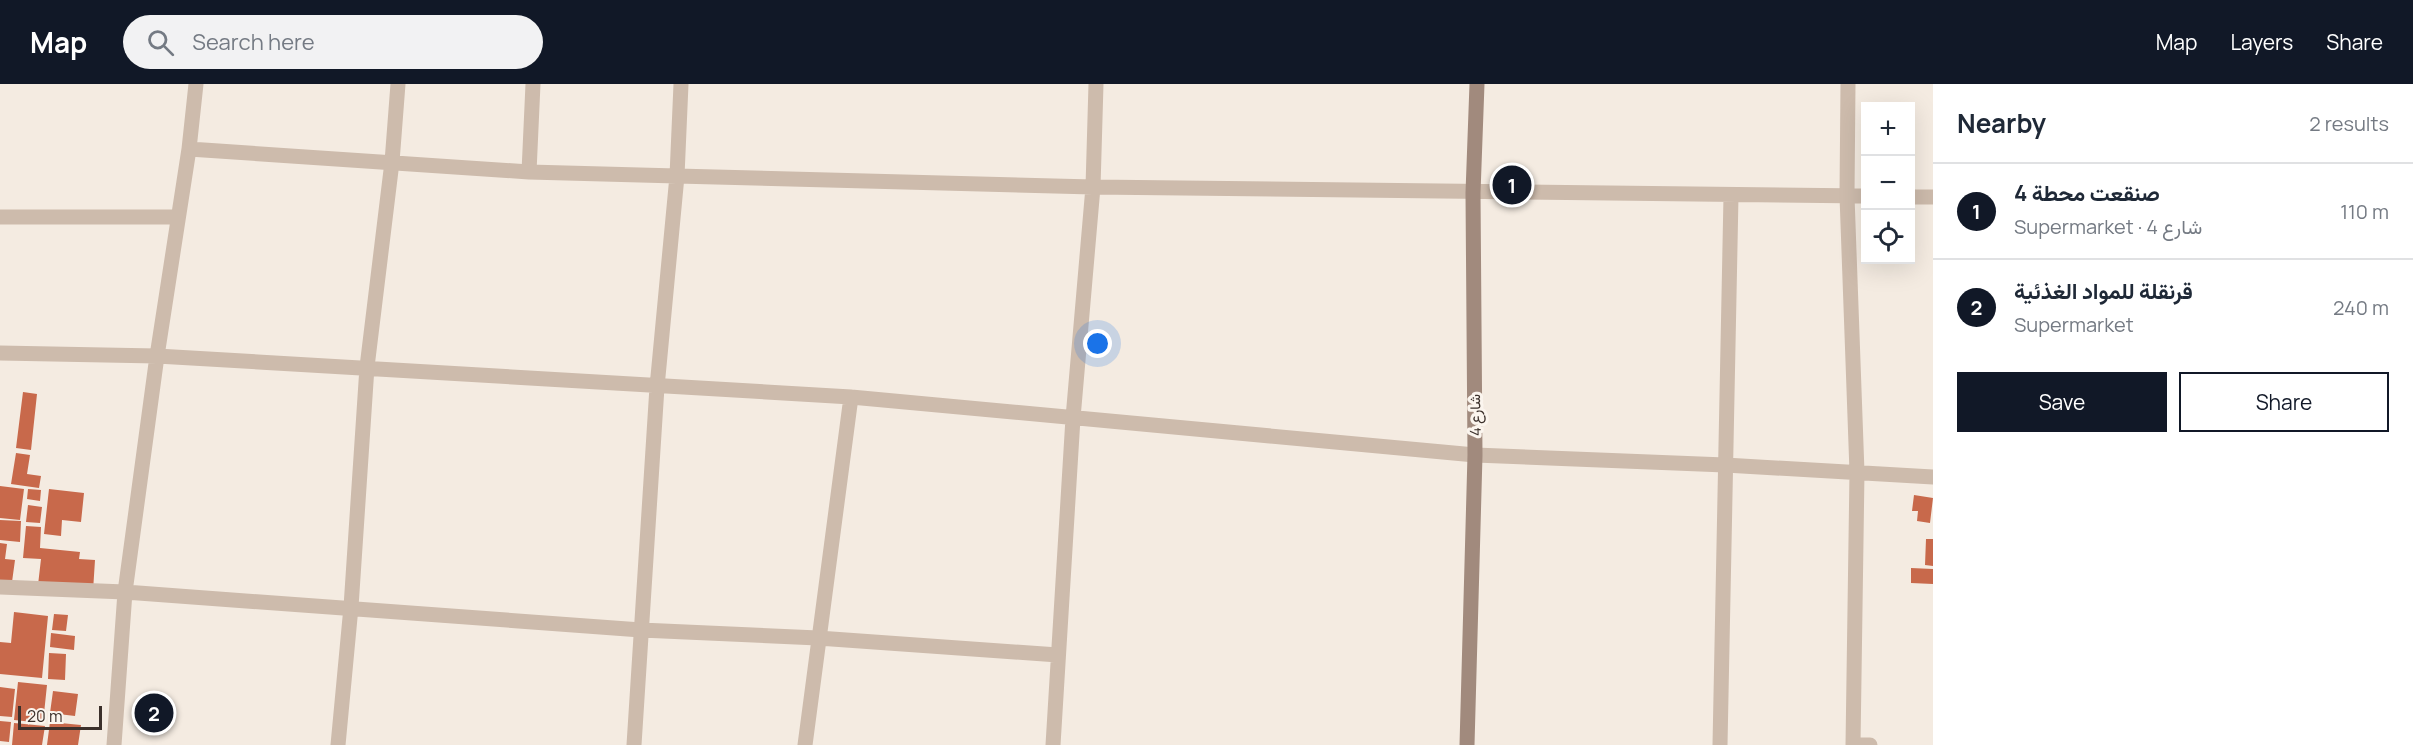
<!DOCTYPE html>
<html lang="en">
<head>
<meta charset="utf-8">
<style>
	:root { --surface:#fff; --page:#f2f2f3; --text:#1f2937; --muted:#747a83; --line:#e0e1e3; --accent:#111827 }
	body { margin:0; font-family:Manrope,Vazirmatn,sans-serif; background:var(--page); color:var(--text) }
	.controls { position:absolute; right:18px; top:18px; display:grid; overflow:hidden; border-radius:0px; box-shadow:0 6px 24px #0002 }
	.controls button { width:54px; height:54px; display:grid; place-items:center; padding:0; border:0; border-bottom:2px solid var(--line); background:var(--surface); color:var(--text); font:30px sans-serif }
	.scale { position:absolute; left:18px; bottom:15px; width:84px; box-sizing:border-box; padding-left:6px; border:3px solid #3b302b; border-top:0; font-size:16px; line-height:21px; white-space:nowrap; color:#3b302b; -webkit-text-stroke:4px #fbf5ee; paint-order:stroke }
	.you { position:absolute; left:1098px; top:260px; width:21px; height:21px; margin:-15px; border:4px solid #fff; border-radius:50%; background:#1a73e8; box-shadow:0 0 0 9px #1a73e833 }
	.badge { display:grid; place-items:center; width:39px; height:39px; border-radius:50%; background:var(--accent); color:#fff; font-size:20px; font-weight:700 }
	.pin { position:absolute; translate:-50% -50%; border:3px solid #fff; box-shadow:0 2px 6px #0006 }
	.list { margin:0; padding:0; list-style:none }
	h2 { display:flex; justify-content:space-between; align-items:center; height:78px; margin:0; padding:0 24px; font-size:26px }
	h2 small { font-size:20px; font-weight:400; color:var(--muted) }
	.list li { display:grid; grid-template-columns:39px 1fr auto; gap:18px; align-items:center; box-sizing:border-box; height:96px; padding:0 24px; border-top:2px solid var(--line) }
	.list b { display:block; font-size:22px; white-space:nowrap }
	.list p { margin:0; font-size:20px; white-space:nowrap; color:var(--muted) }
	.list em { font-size:20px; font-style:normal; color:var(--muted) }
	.actions { display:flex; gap:12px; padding:18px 24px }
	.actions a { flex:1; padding:14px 0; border:2px solid var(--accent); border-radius:0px; text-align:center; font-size:21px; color:var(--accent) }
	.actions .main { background:var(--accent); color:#fff }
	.icon { flex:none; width:33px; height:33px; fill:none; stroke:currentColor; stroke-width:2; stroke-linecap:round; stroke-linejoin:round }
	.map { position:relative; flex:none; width:1933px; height:661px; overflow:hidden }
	header { display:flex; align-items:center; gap:36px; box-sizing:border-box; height:84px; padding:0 30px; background:var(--accent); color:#fff }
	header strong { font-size:28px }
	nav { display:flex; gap:33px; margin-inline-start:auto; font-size:21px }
	.search { width:420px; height:54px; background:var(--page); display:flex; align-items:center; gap:15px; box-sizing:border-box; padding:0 21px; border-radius:33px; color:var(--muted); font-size:22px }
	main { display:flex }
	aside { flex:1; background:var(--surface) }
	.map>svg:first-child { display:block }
	.building { fill:#c8694b }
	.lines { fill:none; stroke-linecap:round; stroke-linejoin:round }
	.street { stroke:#cdbbac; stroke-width:15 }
	.secondary { stroke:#a18a7d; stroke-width:15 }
	.labels { text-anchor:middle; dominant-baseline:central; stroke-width:6; stroke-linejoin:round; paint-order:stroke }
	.street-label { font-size:15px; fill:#3b302b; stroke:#fbf5ee }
</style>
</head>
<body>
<header>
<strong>Map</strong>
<div class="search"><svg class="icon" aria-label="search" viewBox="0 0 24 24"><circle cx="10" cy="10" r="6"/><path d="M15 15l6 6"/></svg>Search here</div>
<nav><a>Map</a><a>Layers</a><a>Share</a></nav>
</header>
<main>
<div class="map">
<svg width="1933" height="661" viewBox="0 0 1933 661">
	<rect width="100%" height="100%" fill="#f4ebe1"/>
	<!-- building -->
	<path class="building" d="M23,308L37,310L31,366L16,364Z
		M16,369L30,371L27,390L41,392L39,404L11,400Z
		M0,402L24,405L20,436L0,434Z
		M28,405L41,406L40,417L27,415Z
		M49,405L84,409L81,438L62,436L61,452L44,450Z
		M1914,411L1933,414L1930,439L1917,437L1918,427H1912Z
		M28,421L42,423L40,439L26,438Z
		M0,436L21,437L20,458L0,456Z
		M26,442L41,443L40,464L80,468L79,475L95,476L93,507L38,501L41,475L23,474Z
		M1926,455H1933V482L1925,481Z
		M0,459L7,460L5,475L15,476L12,498L0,497Z
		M1911,484L1933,485V500L1911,499Z
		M14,528L48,532L42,594L0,590V558L11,559Z
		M54,530L68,531L66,547L52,546Z
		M51,549L75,552L74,566L50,563Z
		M49,569L66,570L65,596L48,595Z
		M18,598L47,601L43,639L14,636Z
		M0,603L15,605L12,633L0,632Z
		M53,607L78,610L75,632L50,629Z
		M0,637L11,638L9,658L0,657Z
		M50,638L81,641L78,661H47Z
		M14,639L45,642L42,661H12Z"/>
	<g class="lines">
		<!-- street -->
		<path class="street" d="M1848,0L1847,112L1857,388L1853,661
			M189,65L529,88L677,92L1093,103L1866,112
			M529,88L533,0
			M1910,113H1933
			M0,133H178
			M0,269L157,272L851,313L1475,371L1725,381L1933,393
			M0,503L125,508L641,546L818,554L1058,571
			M114,661L125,508L157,272L189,65L196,0
			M338,661L351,523L367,283L392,78L398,0
			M634,661L657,303L677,92L681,0
			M805,661L851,313
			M1053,661L1073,334L1093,103L1096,0
			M1720,661L1731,112
			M1853,661H1870"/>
		<!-- secondary -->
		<path class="secondary" d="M1467,661L1475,371L1473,109L1477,0"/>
	</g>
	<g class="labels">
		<!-- street labels -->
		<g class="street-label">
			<text transform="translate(1475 331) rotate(-91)">شارع 4</text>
		</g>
	</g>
</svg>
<div class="controls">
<button>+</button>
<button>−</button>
<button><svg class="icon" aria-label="locate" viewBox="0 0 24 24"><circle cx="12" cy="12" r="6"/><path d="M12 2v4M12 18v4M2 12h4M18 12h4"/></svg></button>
</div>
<div class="scale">20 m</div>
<div class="you"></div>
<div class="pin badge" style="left:1512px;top:101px">1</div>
<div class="pin badge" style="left:154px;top:629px">2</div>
</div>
<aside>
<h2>Nearby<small>2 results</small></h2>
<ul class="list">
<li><span class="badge">1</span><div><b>صنقعت محطة 4</b><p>Supermarket · شارع 4</p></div><em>110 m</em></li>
<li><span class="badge">2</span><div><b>قرنقلة للمواد الغذئية</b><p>Supermarket</p></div><em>240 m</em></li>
</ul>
<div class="actions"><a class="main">Save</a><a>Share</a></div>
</aside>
</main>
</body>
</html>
